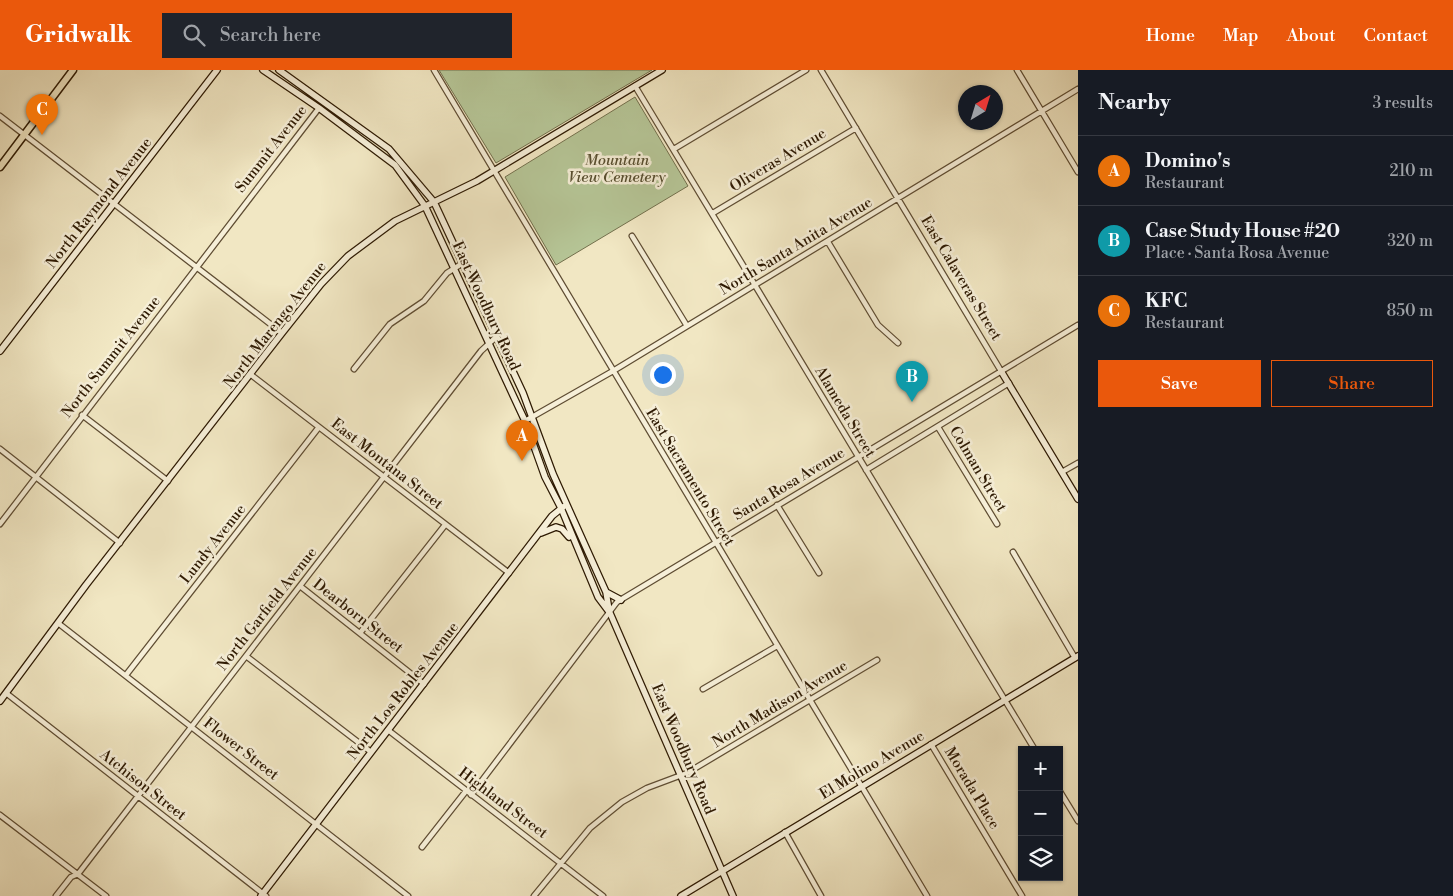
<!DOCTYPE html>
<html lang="en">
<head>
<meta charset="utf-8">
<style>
	:root { --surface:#171b24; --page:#20242c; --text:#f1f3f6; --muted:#9ea1a6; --line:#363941; --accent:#ea580c }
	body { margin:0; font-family:"Libre Bodoni",serif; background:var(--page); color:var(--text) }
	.controls { position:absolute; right:15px; bottom:15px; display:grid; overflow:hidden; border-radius:0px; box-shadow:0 1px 4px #0004 }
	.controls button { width:45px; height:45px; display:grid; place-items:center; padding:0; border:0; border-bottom:1px solid var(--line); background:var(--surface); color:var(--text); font:25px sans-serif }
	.compass { position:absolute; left:958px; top:15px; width:45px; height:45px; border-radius:50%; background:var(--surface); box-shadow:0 1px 4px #0004; rotate:38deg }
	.you { position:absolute; left:662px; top:304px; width:18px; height:18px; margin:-12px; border:4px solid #fff; border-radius:50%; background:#1a73e8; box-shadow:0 0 0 8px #1a73e833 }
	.badge { display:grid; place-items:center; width:32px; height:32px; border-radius:50%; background:var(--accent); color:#fff; font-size:16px; font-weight:700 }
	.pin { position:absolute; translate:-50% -41px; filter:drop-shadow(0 1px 2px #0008) }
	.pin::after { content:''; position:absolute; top:26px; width:18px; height:15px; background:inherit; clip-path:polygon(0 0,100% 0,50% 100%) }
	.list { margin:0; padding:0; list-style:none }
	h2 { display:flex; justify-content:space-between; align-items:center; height:65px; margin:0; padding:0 20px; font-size:21px }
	h2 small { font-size:16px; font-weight:400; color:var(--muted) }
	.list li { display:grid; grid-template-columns:32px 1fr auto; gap:15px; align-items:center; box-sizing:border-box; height:70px; padding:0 20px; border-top:1px solid var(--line) }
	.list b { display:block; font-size:19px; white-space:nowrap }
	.list p { margin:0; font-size:16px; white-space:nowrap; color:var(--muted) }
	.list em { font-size:16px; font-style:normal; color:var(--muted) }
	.actions { display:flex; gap:10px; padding:15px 20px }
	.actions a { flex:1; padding:11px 0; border:1px solid var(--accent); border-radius:0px; text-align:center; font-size:18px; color:var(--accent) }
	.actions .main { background:var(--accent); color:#fff }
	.icon { flex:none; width:28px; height:28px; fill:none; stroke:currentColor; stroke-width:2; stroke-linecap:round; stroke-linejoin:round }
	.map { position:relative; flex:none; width:1078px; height:826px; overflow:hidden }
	header { display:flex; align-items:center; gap:30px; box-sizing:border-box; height:70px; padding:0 25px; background:var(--accent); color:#fff }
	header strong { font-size:24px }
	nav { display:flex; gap:28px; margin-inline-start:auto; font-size:18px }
	.search { width:350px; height:45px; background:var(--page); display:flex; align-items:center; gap:12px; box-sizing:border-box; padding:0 18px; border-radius:0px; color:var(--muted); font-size:19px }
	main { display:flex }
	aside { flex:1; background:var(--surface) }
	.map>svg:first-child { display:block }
	.green { fill:#b6c697; stroke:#72704d }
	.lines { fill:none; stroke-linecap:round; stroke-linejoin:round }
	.street-casing { stroke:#5f4d33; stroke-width:7 }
	.secondary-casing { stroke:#2e1a03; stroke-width:8 }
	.primary-casing { stroke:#2e1a03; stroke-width:9 }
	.street { stroke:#f6efd8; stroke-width:4.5 }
	.secondary { stroke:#f6efd8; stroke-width:5.5 }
	.primary { stroke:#f1e7c3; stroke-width:6 }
	.labels { text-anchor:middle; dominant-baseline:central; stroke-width:5; stroke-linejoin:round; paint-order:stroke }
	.street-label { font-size:15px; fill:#2e1a03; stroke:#f6efd8 }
	.park-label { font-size:15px; font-style:italic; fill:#574e2f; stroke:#f6efd8 }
</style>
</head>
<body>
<header>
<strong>Gridwalk</strong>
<div class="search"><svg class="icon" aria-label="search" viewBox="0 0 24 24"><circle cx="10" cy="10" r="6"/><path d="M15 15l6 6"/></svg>Search here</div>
<nav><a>Home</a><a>Map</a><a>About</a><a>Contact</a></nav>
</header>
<main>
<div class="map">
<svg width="1078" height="826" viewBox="0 0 1078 826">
	<rect width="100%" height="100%" fill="#f1e7c3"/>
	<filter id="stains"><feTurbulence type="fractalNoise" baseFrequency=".004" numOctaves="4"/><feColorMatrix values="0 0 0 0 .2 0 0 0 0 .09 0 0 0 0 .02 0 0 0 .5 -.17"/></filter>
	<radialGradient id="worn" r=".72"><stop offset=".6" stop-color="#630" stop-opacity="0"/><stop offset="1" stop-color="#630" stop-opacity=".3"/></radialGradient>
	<!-- green -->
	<path class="green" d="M439,0H652L496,93Z
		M635,27L688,116L556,195L505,107Z"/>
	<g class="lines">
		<!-- street casing -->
		<g class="street-casing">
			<path id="street" d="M434,0L927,826
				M821,0L1001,301
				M1017,0L1078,102
				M635,16L1035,680
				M0,46L282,263
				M674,79L806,0
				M713,143L856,58
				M632,166L687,256
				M828,172L878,255L898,273
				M354,299L390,254L424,231L447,203L463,193
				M250,304L509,503
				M82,345L168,411
				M525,351L613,301L1078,19
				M938,357L997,454
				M0,379L120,473
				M866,400L1009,313
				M1062,402L1078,393
				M777,435L819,503
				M0,454L319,38
				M1013,482L1075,588
				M300,516L424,614
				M58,553L408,826
				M360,563L445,455
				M246,586L371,682
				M126,605L319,357
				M703,619L777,576
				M6,623L266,826
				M388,660L603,826
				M931,674L1022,826
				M1059,720L1078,751
				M471,725L617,532L1078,255
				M0,745L106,826
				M785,762L821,826
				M422,777L466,721
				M56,826L71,807L78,804L481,281L496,267
				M534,826L590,758L622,732L647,718L687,703L877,590"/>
		</g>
		<!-- secondary casing -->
		<g class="secondary-casing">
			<path id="secondary" d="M263,0L319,38L395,95L425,136L525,351L545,407L561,438L598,527L610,543L733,826
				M279,0L389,79L434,132L523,323L553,404L606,522L609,540
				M0,281L217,0
				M1001,301L1078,429
				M541,463L556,457L562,459L569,467
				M606,522L621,530
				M0,631L86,515L282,263L321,214L348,186L395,151L477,111L662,0
				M261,826L552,446L563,437
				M681,826L1078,586"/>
		</g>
		<!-- primary casing -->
		<g class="primary-casing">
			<path id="primary" d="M0,97L73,0"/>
		</g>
		<!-- street -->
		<use href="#street" class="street"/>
		<!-- secondary -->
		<use href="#secondary" class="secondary"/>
		<!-- primary -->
		<use href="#primary" class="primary"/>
	</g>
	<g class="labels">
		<!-- street labels -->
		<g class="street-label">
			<text transform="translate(271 79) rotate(-52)">Summit Avenue</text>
			<text transform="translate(778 90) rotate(-31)">Oliveras Avenue</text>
			<text transform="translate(99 133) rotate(-52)">North Raymond Avenue</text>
			<text transform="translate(796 176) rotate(-31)">North Santa Anita Avenue</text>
			<text transform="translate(961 208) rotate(59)">East Calaveras Street</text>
			<text transform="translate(486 236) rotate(65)">East Woodbury Road</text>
			<text transform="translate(275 255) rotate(-52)">North Marengo Avenue</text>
			<text transform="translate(111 287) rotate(-52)">North Summit Avenue</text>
			<text transform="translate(845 342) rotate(59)">Alameda Street</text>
			<text transform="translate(387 394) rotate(38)">East Montana Street</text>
			<text transform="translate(978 399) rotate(59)">Colman Street</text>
			<text transform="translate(690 407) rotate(59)">East Sacramento Street</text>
			<text transform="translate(789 414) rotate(-31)">Santa Rosa Avenue</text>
			<text transform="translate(213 474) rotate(-52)">Lundy Avenue</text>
			<text transform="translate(267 539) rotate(-52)">North Garfield Avenue</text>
			<text transform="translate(358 546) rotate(38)">Dearborn Street</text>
			<text transform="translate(403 621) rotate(-52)">North Los Robles Avenue</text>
			<text transform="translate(780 634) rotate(-31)">North Madison Avenue</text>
			<text transform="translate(241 679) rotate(38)">Flower Street</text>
			<text transform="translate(683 679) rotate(67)">East Woodbury Road</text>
			<text transform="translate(872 695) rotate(-31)">El Molino Avenue</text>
			<text transform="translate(143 715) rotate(38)">Atchison Street</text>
			<text transform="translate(972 718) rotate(59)">Morada Place</text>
			<text transform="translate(503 733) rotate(37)">Highland Street</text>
		</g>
		<!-- park labels -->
		<g class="park-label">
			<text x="617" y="90">Mountain<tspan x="617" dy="17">View Cemetery</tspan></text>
		</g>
	</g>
	<rect width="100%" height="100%" filter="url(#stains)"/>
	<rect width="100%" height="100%" fill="url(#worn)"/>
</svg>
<div class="controls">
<button>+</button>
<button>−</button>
<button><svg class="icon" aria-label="layers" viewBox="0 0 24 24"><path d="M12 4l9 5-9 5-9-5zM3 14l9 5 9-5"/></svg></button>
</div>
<svg class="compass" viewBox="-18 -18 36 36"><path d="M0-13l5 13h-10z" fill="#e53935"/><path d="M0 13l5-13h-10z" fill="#9ea1a6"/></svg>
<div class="you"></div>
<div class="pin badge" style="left:522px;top:391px;background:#e8710a">A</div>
<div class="pin badge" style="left:912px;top:332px;background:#0f9aa8">B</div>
<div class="pin badge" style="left:42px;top:65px;background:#e8710a">C</div>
</div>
<aside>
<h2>Nearby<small>3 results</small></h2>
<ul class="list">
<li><span class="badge" style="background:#e8710a">A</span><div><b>Domino's</b><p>Restaurant</p></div><em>210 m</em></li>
<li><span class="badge" style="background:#0f9aa8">B</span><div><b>Case Study House #20</b><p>Place · Santa Rosa Avenue</p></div><em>320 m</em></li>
<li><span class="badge" style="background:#e8710a">C</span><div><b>KFC</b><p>Restaurant</p></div><em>850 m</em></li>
</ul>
<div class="actions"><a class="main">Save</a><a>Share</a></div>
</aside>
</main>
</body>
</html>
